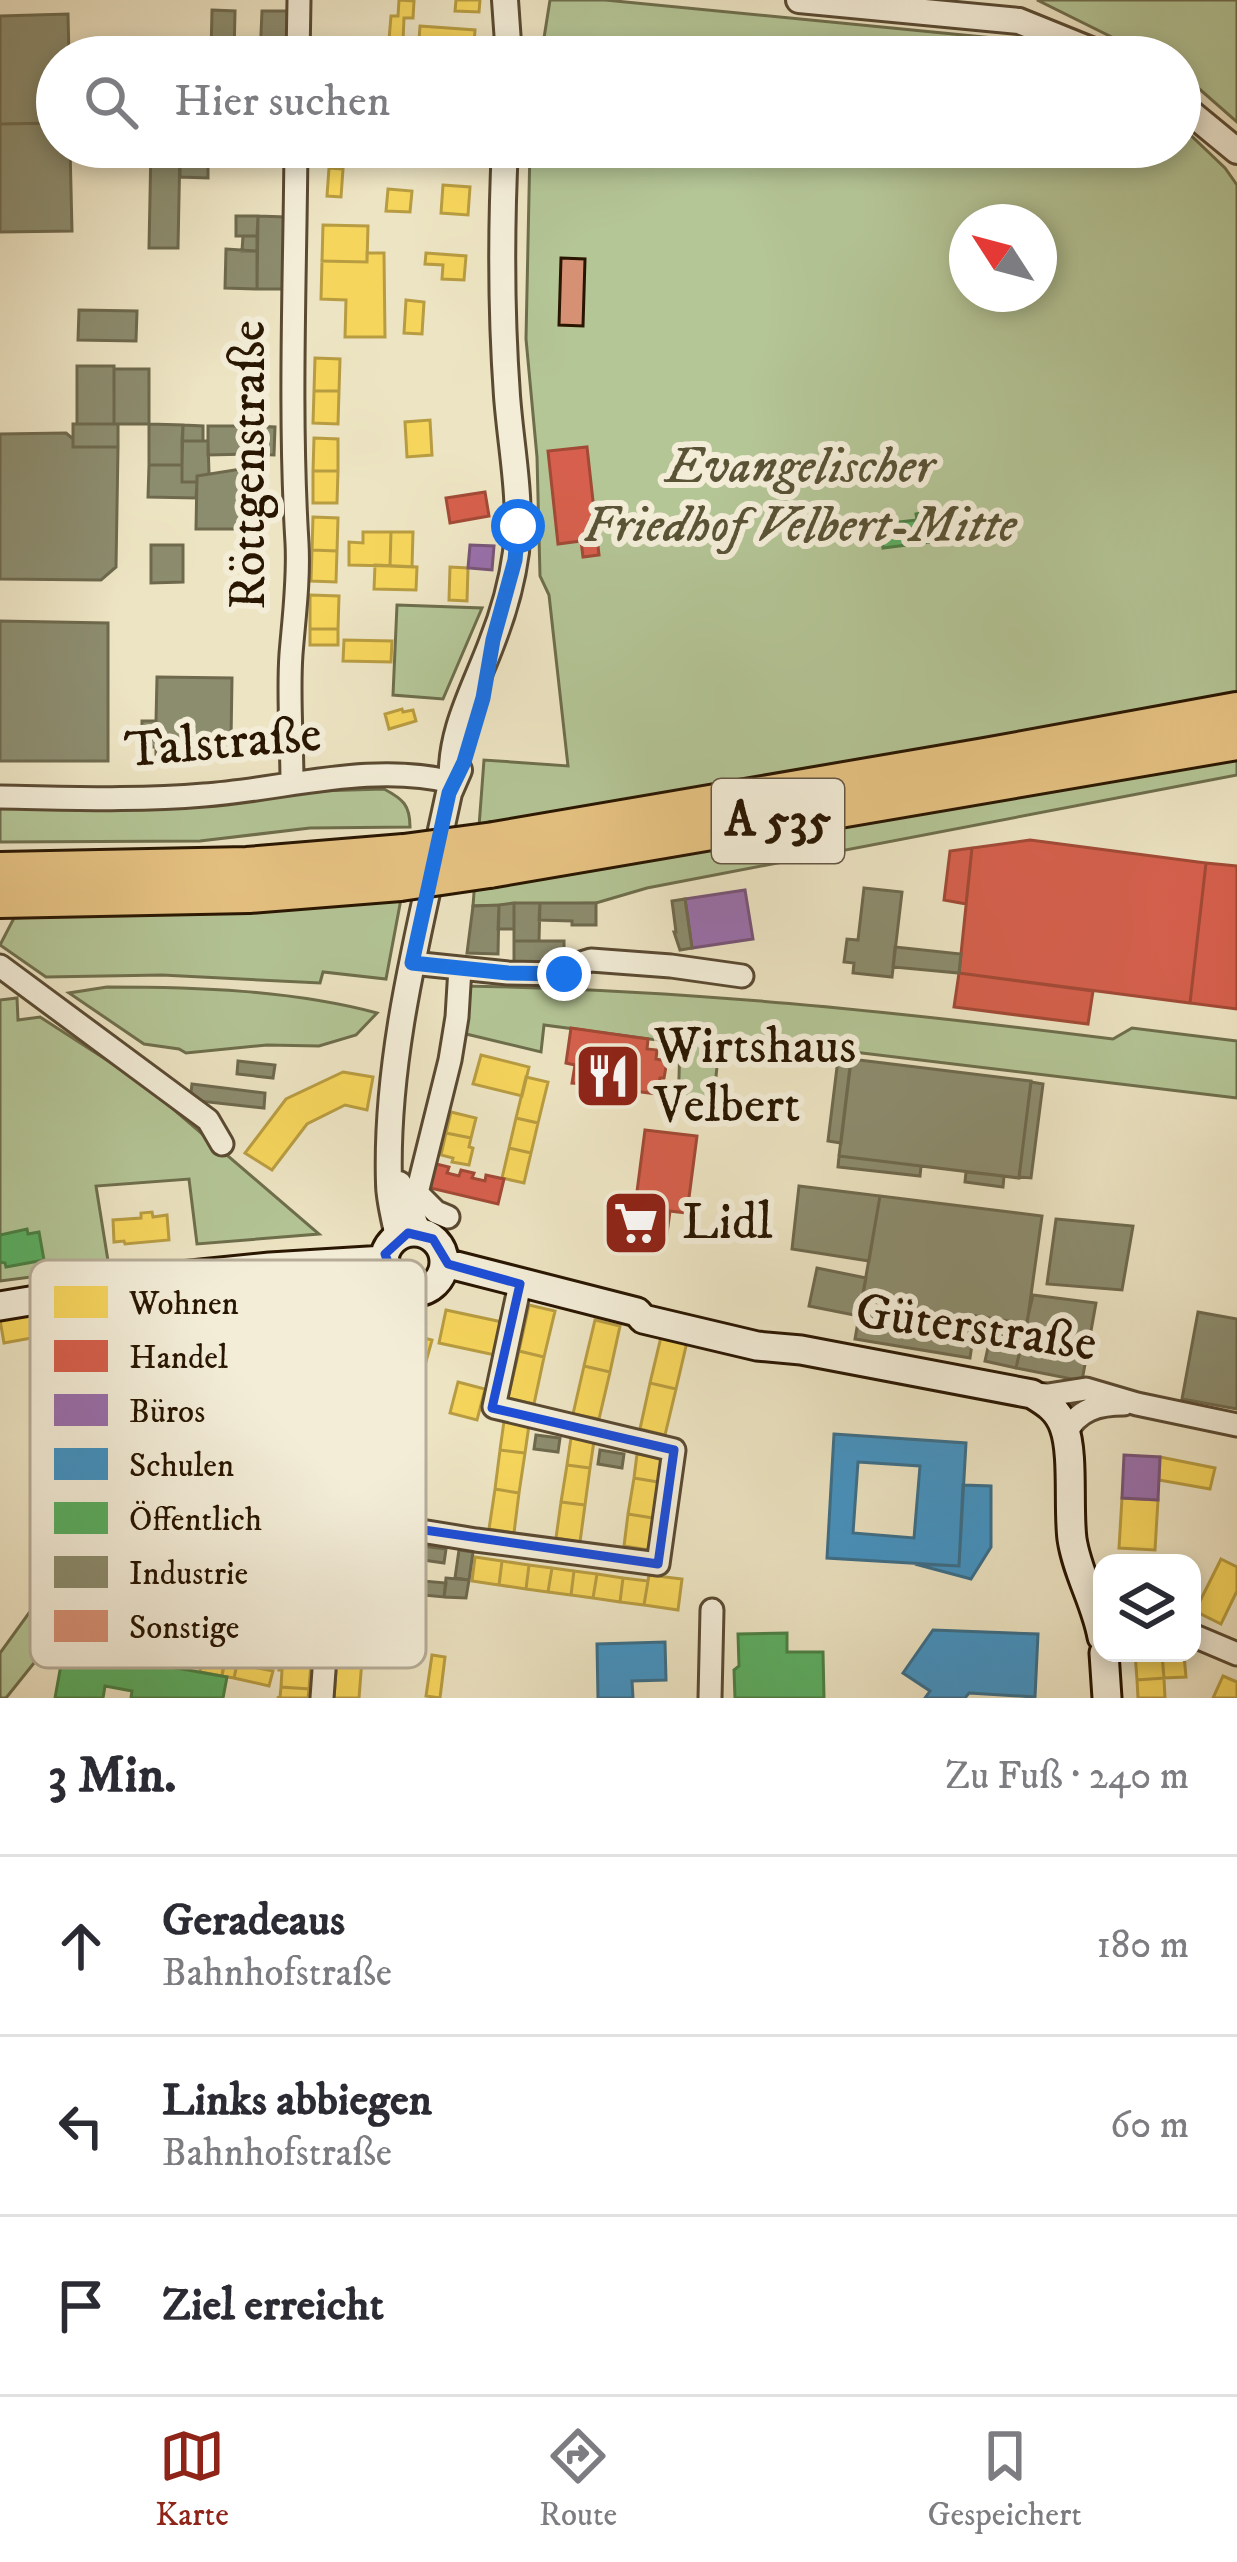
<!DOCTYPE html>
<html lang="de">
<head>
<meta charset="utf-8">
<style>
	:root { --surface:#fff; --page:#f2f2f3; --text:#2b2b33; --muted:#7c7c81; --line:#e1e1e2; --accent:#8f2418 }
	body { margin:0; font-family:"IM FELL DW Pica",serif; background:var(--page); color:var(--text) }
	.controls { position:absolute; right:36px; bottom:36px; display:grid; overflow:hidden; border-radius:24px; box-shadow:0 6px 18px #0003 }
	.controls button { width:108px; height:108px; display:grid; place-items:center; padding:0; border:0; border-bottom:3px solid var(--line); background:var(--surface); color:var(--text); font:60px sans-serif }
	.compass { position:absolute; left:949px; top:204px; width:108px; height:108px; border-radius:50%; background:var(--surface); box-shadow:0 6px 18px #0003; rotate:306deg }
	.stop { position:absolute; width:36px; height:36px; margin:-27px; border:9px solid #1a73e8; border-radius:50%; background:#fff }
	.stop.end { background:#1a73e8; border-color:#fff; box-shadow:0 3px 12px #0008 }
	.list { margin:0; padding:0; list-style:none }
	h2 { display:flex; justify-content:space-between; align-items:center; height:156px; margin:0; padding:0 48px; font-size:51px }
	h2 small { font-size:39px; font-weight:400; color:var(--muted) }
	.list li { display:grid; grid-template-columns:78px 1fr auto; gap:36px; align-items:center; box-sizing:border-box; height:180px; padding:0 48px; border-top:3px solid var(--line) }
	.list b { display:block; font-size:45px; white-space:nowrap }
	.list p { margin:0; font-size:39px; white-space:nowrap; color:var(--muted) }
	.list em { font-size:39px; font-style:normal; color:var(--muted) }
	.icon { flex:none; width:66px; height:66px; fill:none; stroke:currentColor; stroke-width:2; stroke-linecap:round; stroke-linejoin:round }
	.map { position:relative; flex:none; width:1237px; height:1698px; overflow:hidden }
	.search { position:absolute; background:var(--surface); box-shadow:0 6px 18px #0003; left:36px; right:36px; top:36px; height:132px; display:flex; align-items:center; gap:30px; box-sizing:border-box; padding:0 42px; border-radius:66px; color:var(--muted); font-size:45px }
	.sheet { height:696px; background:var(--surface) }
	nav { display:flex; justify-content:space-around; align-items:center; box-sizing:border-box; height:168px; border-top:3px solid var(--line); background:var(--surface); font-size:33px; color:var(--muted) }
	nav a { display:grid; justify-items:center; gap:6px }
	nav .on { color:var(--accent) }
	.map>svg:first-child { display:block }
	.green { fill:#b4c596; stroke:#6e6e4c; stroke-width:3; fill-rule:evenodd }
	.homes { fill:#f6d55c; stroke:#b89c41; stroke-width:3 }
	.shops { fill:#d6604d; stroke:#a24a36; stroke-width:3 }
	.offices { fill:#9970ab; stroke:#775578; stroke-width:3 }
	.schools { fill:#4393c3; stroke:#3b6e89; stroke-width:3; fill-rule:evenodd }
	.public { fill:#5aae61; stroke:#4b8044; stroke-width:3 }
	.industry { fill:#8c8c6e; stroke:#6e694d; stroke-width:3 }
	.building { fill:#d69175; stroke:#291601; stroke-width:3 }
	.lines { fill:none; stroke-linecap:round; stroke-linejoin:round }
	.minor-casing { stroke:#5a4a32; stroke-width:27 }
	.tertiary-casing { stroke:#5a4a32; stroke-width:30 }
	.secondary-casing { stroke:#291601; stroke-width:33 }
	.motorway-casing { stroke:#291601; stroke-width:42 }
	.minor { stroke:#f3edd8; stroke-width:21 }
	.tertiary { stroke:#f3edd8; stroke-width:24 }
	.secondary { stroke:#f3edd8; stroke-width:27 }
	.motorway { stroke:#e6c282; stroke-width:36 }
	.motorway-bridge-casing { stroke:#291601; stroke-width:42; stroke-linecap:butt }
	.motorway-bridge { stroke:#e6c282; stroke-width:36 }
	.route { stroke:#1a73e8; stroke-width:15 }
	.marked { fill:none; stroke:#1d4ed8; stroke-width:9; stroke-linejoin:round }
	.labels { text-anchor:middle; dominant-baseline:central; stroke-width:12; stroke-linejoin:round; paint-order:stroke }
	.shield { fill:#f3edd8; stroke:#665642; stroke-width:3 }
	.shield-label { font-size:48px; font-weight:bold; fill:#291601 }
	.street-label { font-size:51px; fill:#291601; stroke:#f3edd8 }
	.park-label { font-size:51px; font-style:italic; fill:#5a5335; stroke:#f3edd8 }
	.poi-label { font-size:51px; fill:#291601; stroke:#f3edd8; text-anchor:start }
	.key { fill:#f3edd8; stroke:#b6ac98; stroke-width:3 }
	.key-label { font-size:33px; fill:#291601 }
</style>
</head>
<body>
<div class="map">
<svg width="1237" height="1698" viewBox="0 0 1237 1698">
	<rect width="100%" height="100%" fill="#ede4c3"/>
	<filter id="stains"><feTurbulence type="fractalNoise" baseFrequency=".00167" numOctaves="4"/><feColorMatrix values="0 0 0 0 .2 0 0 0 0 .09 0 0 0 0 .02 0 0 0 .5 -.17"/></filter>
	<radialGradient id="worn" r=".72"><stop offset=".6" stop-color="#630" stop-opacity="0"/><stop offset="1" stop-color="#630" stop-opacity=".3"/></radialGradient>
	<!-- green -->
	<path class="green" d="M550,0H605L1004,39L1060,57H541Z
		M1037,0H1237V122L1180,72V57H1152Z
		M1180,125L1225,168L1237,185V775L647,888L596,903L473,906L484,760L568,766L549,595L540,576L537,457L526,339L530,147H1180ZM967,222H1039V294H967Z
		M397,605L482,608L443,699L393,695Z
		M384,789C403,799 410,805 410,827L310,828L200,841L0,842V804L224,802L318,791Z
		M401,899L386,979L323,972L320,983L162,975L46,977L0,945L14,918Z
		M464,986C682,989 897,1012 1113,1039L1132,1028L1237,1041V1098L720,1036L712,1117L678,1111L680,1043L544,1025L541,1052L462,1033Z
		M107,987C196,987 290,990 377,1013L356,1035L319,1046L267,1045L186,1053L179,1049L144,1044L69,993Z
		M17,998L18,1020L40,1017L144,1084L319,1234L197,1244L189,1179L96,1186L109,1267L0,1281V1000Z
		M102,1512L128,1522L138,1549L125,1626L103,1645L66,1623L6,1698H0V1653Z"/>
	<!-- homes -->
	<path class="homes" d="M399,0L414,1L413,18H404L403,41L389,40L391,16H398Z
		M456,0H480L479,12L455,11Z
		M420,26L475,30L473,57L418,54Z
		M329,168L343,169L341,197L327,196Z
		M443,185L470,187L468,215L441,213Z
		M388,189L412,191L410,212L386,211Z
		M323,225L368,226L367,262L322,261Z
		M367,253H384L385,337H345L346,300L321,299L322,261L367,262Z
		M426,253L466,256L464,280L442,279L443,265L425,264Z
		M406,300L424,302L422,334L404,333Z
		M315,358L340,359L339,391H314Z
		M314,391H339L338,424L313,423Z
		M430,420L432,455L407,457L405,422Z
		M314,438L338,439V471H313Z
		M313,471H338L337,503H313Z
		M313,517L338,518L337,551L312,550Z
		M363,532H391L390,566L349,565V542L363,543Z
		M391,532H413L412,567L390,566Z
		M312,550L337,551L336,582L311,581Z
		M375,565L417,567L416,590L374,589Z
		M450,567L468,568L467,601L449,600Z
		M310,595L339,596L338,629H310Z
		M310,629H338V645H310Z
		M344,640L392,641L391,662L343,661Z
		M402,709L403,712L413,710L416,721L389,729L385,714Z
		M481,1055L529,1067L522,1096L473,1084Z
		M343,1072L373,1077L367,1110L345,1105L307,1124L272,1170L245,1153L286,1099Z
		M526,1077L548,1082L538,1123L516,1118Z
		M451,1112L476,1118L471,1138L446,1133Z
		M516,1118L538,1123L531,1153L509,1148Z
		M446,1133L471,1138L469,1147L473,1148L469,1165L452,1162L453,1158L441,1155Z
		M509,1148L531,1153L524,1183L502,1178Z
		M152,1212L153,1217L167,1215L169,1240L125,1244L124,1241L114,1242L113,1220L141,1218V1213Z
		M529,1305L555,1311L544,1357L519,1351Z
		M446,1310L502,1322L495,1355L439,1343Z
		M33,1314L37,1337L4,1343L0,1320Z
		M595,1320L620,1326L610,1372L584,1366Z
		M420,1337L432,1340L422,1376L398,1369L407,1338L419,1341Z
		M661,1337L687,1342L676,1389L650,1383Z
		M519,1351L544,1357L534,1404L508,1398Z
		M584,1366L610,1372L599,1419L573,1414Z
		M458,1382L485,1389L477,1420L450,1413Z
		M650,1383L676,1389L665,1435L640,1429Z
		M504,1421L529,1425L525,1453L500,1450Z
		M571,1438L594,1441L590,1468L567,1465Z
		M500,1450L525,1453L519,1493L495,1489Z
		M637,1454L662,1457L658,1482L634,1478Z
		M1160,1457L1215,1468L1210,1489L1159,1480Z
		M567,1465L590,1468L585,1505L561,1502Z
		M634,1478L658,1482L653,1518L628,1514Z
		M495,1489L519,1493L514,1533L489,1529Z
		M1122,1498L1158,1500L1155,1550L1119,1548Z
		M561,1502L585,1505L580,1542L556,1538Z
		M628,1514L653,1518L649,1550L624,1546Z
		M475,1557L502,1561L499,1585L472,1581Z
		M1221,1559L1237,1567V1591L1221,1624L1195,1611Z
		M502,1561L529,1565L526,1589L499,1585Z
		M529,1565L552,1568L548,1592L526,1589Z
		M552,1568L574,1571L571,1595L548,1592Z
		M574,1571L597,1574L593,1598L571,1595Z
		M597,1574L623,1578L620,1602L593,1598Z
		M649,1575L682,1579L678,1610L644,1605Z
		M623,1578L648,1581L644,1605L620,1602Z
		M226,1646H241L234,1678L222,1676Z
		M204,1648L227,1651L222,1676L200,1672Z
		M1135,1653H1162L1164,1678L1137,1680Z
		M432,1655L445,1657L440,1698L426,1696Z
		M1184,1655L1186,1677L1164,1678L1162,1656Z
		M337,1658L362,1660L359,1698H334Z
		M280,1661L311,1664L309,1689L281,1687L282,1670H279Z
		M237,1664L273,1671L269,1686L234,1678Z
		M1223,1676L1237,1682V1698H1213Z
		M1164,1678L1165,1698H1138L1137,1680Z
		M281,1687L309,1689L308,1698H277L280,1697Z"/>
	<!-- shops -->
	<path class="shops" d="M587,447L599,555L583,557L581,541L558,544L548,451Z
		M485,492L489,516L450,523L446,498Z
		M1030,840L1206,863L1190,1003L959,973L972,848Z
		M972,848L966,904L944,900L950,851Z
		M1206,863L1237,866V1009L1190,1003Z
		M959,973L1093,991L1088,1024L954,1007Z
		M571,1028L648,1039L647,1049L657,1050L656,1059L667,1061L664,1078H660L657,1094L626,1090L627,1087L572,1083L575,1065L566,1063Z
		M645,1130L697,1136L687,1213L635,1207Z
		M432,1163L449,1167L447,1173L459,1176L461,1170L474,1173L472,1178L485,1181L486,1175L504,1179L498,1204L426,1187Z
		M629,1206L670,1211L666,1241L625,1236Z"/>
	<!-- offices -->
	<path class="offices" d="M470,545L494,546L492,570L468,568Z
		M745,890L753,939L692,948L685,899Z
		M1124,1455L1160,1457L1158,1500L1122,1498Z"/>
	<!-- schools -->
	<path class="schools" d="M834,1434L966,1443L959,1566L827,1558ZM858,1462L920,1466L914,1538L853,1533Z
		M963,1485L991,1486V1547L971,1579L915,1564L959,1566Z
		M933,1630L1038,1634L1035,1697L969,1693L965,1698H925L930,1691L903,1673Z
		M665,1642L666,1680L632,1681L633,1698H598L597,1644Z"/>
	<!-- public -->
	<path class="public" d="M927,512L931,542L883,548L879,520L889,518L890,523L917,520L916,514Z
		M27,1229L28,1234L39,1232L44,1260L6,1267L5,1263L0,1262V1235Z
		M787,1633V1652H823L824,1698H735L734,1670L739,1666L738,1634Z
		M64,1648L227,1677L223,1698H131L132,1691L105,1686L103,1698H55Z"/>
	<!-- industry -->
	<path class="industry" d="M212,10L235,11L234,55H211Z
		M262,11H289L287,57H260Z
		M68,14L69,57H57V123L0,124V16Z
		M57,123V147H70L72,231L0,232V124Z
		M151,147H180L178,248H149Z
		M180,147H222V166H208V178L180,177Z
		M236,216H258L257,236H236Z
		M258,216L285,217L284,289H257Z
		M243,236H257V251H242Z
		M226,249L257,251V289L225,288Z
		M79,310L137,311L136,341L78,340Z
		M77,366H114V424H77Z
		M114,369H149V424H114Z
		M73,424H118V447H73Z
		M149,424L183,425L182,465H149Z
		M183,425L203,426V441H182Z
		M208,426H251L250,454L208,455Z
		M251,426L275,427L274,455L250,454Z
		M66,433L73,439V447H118L116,567L101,580L0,579V434Z
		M182,441H208L209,474L197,476V482H182Z
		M149,465H182V482H197L196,498L148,497Z
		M241,469L240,529H196L197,476Z
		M151,545H183V582L151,583Z
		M0,621L108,623V761H0Z
		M157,677L232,678L231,740H225V757H188V763H156V747H142V721H156Z
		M864,888L902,892L892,977L853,973L854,963L844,962L847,939L858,940Z
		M685,899L692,948L680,950L674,932H676L672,901Z
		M514,903H540L539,941H514Z
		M514,903V929H498L499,905Z
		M540,903H596V925H572V921L539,920Z
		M499,905L498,954L467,953L473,906Z
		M514,941H564V964H514Z
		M895,947L961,954L959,973L893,967Z
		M838,1059L851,1061L841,1143L828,1141Z
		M851,1059L1031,1081L1019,1178L839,1156Z
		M238,1061L275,1065L273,1078L237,1074Z
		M1031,1082L1043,1084L1031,1178L1019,1177Z
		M192,1084L265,1093L264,1108L190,1100Z
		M839,1156L921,1166L920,1176L838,1167Z
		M966,1172L1004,1176L1003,1187L965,1182Z
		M799,1186L880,1196L869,1261L792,1249Z
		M880,1196L1042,1216L1027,1324L976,1316L970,1358L855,1339Z
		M1056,1219L1133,1226L1122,1290L1047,1284Z
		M817,1268L866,1278L859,1316L809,1306Z
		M1033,1295L1096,1303L1082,1381L1016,1368Z
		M1198,1312L1237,1319V1409L1182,1399Z
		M976,1316L1025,1324L1020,1350L972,1341Z
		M989,1343L1020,1350L1016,1368L985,1361Z
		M536,1435L560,1438L558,1452L534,1449Z
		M600,1450L624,1454L622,1468L598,1464Z
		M376,1540L446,1549L444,1563L374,1553Z
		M459,1550L473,1552L469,1580L455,1578Z
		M390,1578L446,1583L444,1597L389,1592Z
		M446,1578L469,1580L466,1598L444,1597Z"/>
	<!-- building -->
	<path class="building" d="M561,258L585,259L583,326L559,325Z"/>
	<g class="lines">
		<!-- minor casing -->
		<g class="minor-casing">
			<path id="minor" d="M298,57L299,0
				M292,783C292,740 288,696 291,654C294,617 299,580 297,543C289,412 295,279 296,147
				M0,797C68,798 136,801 204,795C286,789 371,762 452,782
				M412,963L508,973L564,974L575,965L591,960L671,966L742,976
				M0,966L208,1120L222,1144
				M448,1217L436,1212L417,1193L450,1060L457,1017L460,968
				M1032,1394L1048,1395L1086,1389L1137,1404L1237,1425
				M1066,1433C1078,1409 1099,1404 1124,1404
				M335,1517L476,1540L658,1564L674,1450L494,1407L520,1284
				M98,1546L151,1465L270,1267
				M1192,1635L1237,1654
				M128,1648L154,1478L151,1465
				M322,1698L335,1517L386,1316L403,1292
				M710,1698L712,1610"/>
		</g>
		<!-- tertiary casing -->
		<g class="tertiary-casing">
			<path id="tertiary" d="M505,0L509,57
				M799,0L1019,21L1108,57
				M1180,104L1237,151
				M452,782C449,732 475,688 492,642C503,614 512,582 516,552C522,499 511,449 507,396C501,313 501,230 505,147
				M399,1184L419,1233
				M398,1238C395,1220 389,1201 389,1183C385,1052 422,921 449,793L459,770"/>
		</g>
		<!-- secondary casing -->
		<g class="secondary-casing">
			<path id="secondary" d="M384 1262a30 30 0 1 1 60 0a30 30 0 1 1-60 0Z
				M445,1263L637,1312L643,1319L757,1346L801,1350L1032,1394C1047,1403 1058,1410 1064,1427C1074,1454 1068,1507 1072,1539C1077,1573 1096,1603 1102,1637
				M0,1306L181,1276L270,1267L385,1260
				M1104,1653L1107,1698"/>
		</g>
		<!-- motorway casing -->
		<g class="motorway-casing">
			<path id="motorway" d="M494,841L985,757L1237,711
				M489,869L1237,741
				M0,871L247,866L404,853
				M0,899L249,894L400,882"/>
		</g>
		<!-- minor -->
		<use href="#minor" class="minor"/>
		<!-- tertiary -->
		<use href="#tertiary" class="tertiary"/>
		<!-- secondary -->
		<use href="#secondary" class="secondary"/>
		<!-- motorway -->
		<use href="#motorway" class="motorway"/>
		<!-- motorway-bridge casing -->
		<g class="motorway-bridge-casing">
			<path id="motorway-bridge" d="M404,853L494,841
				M400,882L489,869"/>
		</g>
		<!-- motorway-bridge -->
		<use href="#motorway-bridge" class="motorway-bridge"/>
	</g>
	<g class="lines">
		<!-- route -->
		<path class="route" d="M518,526L515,560L493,640L483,698L464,762L449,793L412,963L508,973L564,974"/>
	</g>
	<!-- marked area -->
	<path class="marked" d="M408,1233L433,1239L448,1264L520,1284L492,1408L674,1450L658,1564L335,1517L399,1292L385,1254Z"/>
	<!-- icons -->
	<defs>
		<g id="restaurant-square" transform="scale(3.45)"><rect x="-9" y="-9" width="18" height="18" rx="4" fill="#8f2418" stroke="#f3edd8"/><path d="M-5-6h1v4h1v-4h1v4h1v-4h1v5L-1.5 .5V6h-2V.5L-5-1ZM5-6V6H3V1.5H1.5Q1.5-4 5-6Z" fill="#fff"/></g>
		<g id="supermarket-square" transform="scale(3.45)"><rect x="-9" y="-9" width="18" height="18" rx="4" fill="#8f2418" stroke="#f3edd8"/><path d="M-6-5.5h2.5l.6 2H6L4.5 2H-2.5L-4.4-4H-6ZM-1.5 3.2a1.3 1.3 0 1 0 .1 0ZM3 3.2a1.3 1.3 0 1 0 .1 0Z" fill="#fff"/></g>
	</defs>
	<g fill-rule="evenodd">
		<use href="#restaurant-square" x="608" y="1076"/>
		<use href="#supermarket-square" x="636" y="1223"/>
	</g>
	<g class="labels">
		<!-- shield labels -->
		<rect class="shield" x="712" y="779" width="132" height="84" rx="9"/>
		<g class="shield-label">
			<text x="778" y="821">A 535</text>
		</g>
		<!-- street labels -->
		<g class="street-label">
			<text transform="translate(249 465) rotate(-90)">Röttgenstraße</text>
			<text transform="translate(223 743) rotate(-5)">Talstraße</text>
			<text transform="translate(976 1328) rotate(8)">Güterstraße</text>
		</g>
		<!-- park labels -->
		<g class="park-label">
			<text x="800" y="467">Evangelischer<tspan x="800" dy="59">Friedhof Velbert-Mitte</tspan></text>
		</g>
		<!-- poi labels -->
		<g class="poi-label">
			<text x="654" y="1047">Wirtshaus<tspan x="654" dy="59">Velbert</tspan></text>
			<text x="682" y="1223">Lidl</text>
		</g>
	</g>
	<!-- legend -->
	<rect x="30" y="1260" width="396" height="408" rx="18" class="key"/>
	<rect x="54" y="1286" width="54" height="32" fill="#f6d55c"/>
	<rect x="54" y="1340" width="54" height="32" fill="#d6604d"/>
	<rect x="54" y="1394" width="54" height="32" fill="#9970ab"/>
	<rect x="54" y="1448" width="54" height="32" fill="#4393c3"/>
	<rect x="54" y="1502" width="54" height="32" fill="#5aae61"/>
	<rect x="54" y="1556" width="54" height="32" fill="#8c8c6e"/>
	<rect x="54" y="1610" width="54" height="32" fill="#d69175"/>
	<g class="key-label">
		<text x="129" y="1314">Wohnen</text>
		<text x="129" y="1368">Handel</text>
		<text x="129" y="1422">Büros</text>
		<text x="129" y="1476">Schulen</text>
		<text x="129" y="1530">Öffentlich</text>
		<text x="129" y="1584">Industrie</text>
		<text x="129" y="1638">Sonstige</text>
	</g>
	<rect width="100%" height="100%" filter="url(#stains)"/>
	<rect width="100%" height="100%" fill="url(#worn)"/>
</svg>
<div class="controls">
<button><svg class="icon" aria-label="layers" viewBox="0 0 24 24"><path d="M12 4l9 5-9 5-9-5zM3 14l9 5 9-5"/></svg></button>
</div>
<svg class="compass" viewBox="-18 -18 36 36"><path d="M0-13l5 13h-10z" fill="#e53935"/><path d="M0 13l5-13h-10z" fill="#7c7c81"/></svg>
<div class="stop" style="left:518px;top:526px"></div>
<div class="stop end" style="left:564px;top:974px"></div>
<div class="search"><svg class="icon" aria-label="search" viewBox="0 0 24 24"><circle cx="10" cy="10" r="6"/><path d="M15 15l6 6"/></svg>Hier suchen</div>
</div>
<section class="sheet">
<h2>3 Min.<small>Zu Fuß · 240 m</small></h2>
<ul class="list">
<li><svg class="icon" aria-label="ahead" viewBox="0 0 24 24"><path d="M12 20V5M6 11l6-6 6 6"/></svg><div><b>Geradeaus</b><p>Bahnhofstraße</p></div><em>180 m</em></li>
<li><svg class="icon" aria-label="left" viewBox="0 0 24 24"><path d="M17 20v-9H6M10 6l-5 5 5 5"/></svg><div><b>Links abbiegen</b><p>Bahnhofstraße</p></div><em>60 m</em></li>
<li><svg class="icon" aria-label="arrive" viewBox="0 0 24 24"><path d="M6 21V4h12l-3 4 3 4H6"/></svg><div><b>Ziel erreicht</b></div></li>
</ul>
</section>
<nav>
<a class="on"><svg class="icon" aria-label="map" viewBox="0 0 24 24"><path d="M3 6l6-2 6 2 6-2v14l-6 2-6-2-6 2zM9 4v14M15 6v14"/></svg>Karte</a>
<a><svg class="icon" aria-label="directions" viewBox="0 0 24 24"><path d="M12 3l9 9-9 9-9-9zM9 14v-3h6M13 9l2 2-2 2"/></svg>Route</a>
<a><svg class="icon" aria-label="saved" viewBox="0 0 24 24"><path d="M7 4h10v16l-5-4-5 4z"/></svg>Gespeichert</a>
</nav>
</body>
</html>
